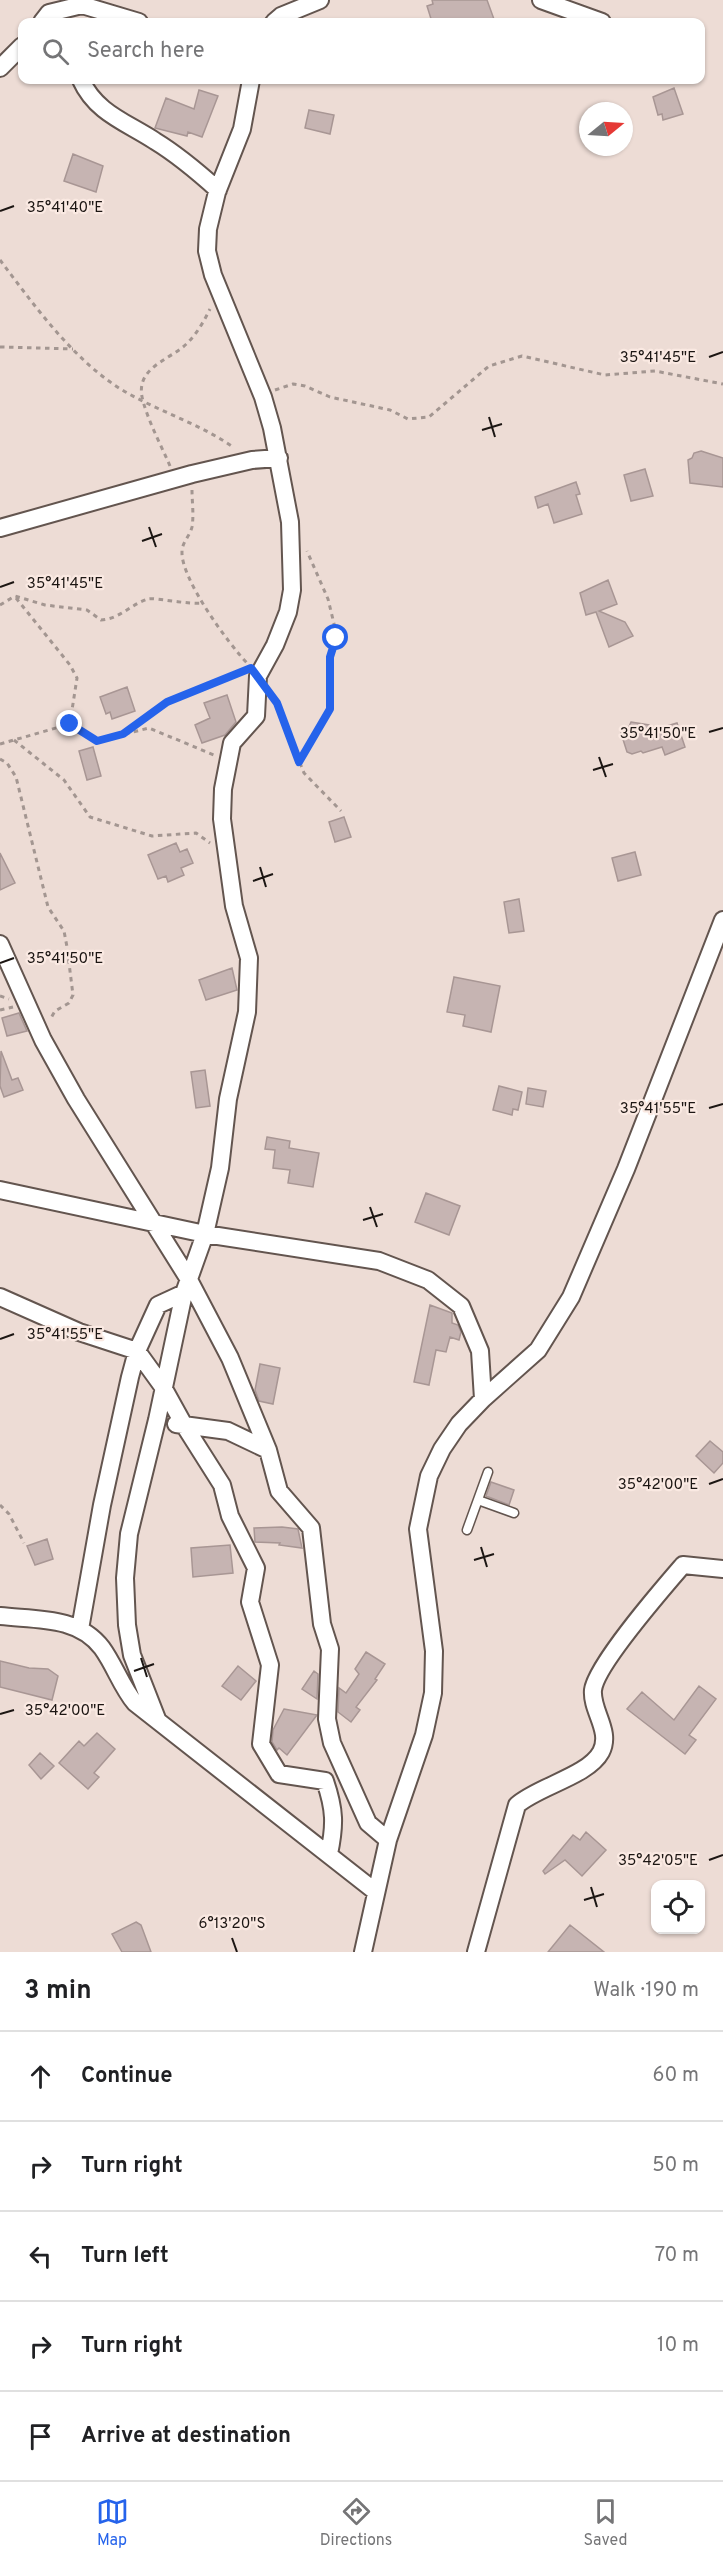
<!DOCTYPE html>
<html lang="en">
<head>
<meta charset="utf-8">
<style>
	:root { --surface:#fff; --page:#f6f6f6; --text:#202124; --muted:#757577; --line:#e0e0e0; --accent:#2563eb }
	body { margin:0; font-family:Overpass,sans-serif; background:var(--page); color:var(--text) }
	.controls { position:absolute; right:18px; bottom:18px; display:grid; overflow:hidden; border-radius:12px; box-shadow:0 2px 4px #0004 }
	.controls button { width:54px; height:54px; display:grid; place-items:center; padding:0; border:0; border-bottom:2px solid var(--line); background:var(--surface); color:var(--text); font:30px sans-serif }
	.compass { position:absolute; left:579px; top:102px; width:54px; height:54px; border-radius:50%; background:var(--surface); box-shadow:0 2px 4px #0004; rotate:72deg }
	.stop { position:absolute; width:18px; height:18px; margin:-14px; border:4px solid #2563eb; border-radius:50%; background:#fff }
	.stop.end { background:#2563eb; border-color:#fff; box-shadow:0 2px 6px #0008 }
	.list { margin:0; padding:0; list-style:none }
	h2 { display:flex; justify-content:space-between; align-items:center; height:78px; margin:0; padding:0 24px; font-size:26px }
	h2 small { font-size:20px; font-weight:400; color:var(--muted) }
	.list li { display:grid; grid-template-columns:39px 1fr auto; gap:18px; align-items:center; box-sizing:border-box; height:90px; padding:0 24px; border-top:2px solid var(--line) }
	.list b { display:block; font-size:22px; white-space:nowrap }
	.list em { font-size:20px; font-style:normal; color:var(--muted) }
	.icon { flex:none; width:33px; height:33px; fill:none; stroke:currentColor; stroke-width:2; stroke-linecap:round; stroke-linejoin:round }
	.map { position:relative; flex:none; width:723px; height:1952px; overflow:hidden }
	.search { position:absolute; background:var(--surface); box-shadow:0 2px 4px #0004; left:18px; right:18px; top:18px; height:66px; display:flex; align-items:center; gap:15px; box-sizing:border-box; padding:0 21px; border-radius:12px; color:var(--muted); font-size:22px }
	.sheet { height:528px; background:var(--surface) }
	nav { display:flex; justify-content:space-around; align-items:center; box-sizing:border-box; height:84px; border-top:2px solid var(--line); background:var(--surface); font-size:16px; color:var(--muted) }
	nav a { display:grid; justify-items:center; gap:3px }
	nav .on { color:var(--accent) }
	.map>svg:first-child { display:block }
	.building { fill:#c6b4b2; stroke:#a89694; stroke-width:1.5 }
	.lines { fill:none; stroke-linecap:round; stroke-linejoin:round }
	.lane-casing { stroke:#63554f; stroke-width:11 }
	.street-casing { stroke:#63554f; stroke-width:20 }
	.path { stroke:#a39691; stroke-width:3; stroke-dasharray:4.5 4.5; stroke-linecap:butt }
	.lane { stroke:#fff; stroke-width:8 }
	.street { stroke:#fff; stroke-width:16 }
	.route { stroke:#2563eb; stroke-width:8 }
	.ticks { fill:none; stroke:#1c1613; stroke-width:2 }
	.ticks-label { font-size:15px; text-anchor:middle; fill:#1c1613; stroke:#fae9e2; stroke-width:4.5; stroke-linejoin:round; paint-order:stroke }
</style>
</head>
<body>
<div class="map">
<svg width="723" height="1952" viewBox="0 0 723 1952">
	<rect width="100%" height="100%" fill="#eddcd5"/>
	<!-- building -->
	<path class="building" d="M432,0H487L495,22H432L427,6L433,4Z
		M674,88L683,114L663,120L662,114L658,115L653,97Z
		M199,90L218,96L202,137L188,132L187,136L155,128L166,98L194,109Z
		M309,110L334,115L330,134L305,128Z
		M73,154L103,166L96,192L64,181Z
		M701,451L723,458V487L690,483L688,460L692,458L694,453Z
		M645,469L653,496L631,501L624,475Z
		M576,482L580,494L576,495L582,514L554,523L548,504L538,508L535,497Z
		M608,580L617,604L599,611L625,622L633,636L609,647L596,612L586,615L580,593Z
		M127,687L135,711L112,719L110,712L106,714L100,697Z
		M227,695L236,722L225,735L202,743L195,725L210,718L204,703Z
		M631,722L649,725L650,731L677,723L685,747L665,755L662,747L643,753L641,751L632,754L627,752L621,733L628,729Z
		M93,747L101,776L87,780L79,751Z
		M344,817L351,837L335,842L329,822Z
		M176,843L180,852L187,849L193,863L181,868L184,875L168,882L166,876L158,879L148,855Z
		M635,852L641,875L618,881L612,858Z
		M0,853L15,883L0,890Z
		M519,899L524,931L509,933L504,902Z
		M232,968L237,990L206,1000L199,980Z
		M454,977L500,986L491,1032L463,1026L465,1015L447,1012Z
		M19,1013L27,1031L7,1036L2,1018Z
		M1,1051L12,1080L18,1078L23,1090L4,1097L0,1086Z
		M205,1070L210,1106L196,1108L191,1072Z
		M499,1086L522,1092L518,1110L513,1109L512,1115L493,1110Z
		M528,1088L546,1091L543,1107L526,1104Z
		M267,1137L290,1141L289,1148L319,1153L313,1187L288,1183L290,1170L273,1168L275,1150L265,1149Z
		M426,1193L460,1206L449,1235L415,1222Z
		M430,1305L452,1313V1323L458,1325L461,1332L459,1340L450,1337L446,1352L436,1350L429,1385L414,1382Z
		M260,1364L280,1368L273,1404L259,1401L255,1390Z
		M710,1441L723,1452V1463L714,1473L696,1456Z
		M491,1482L514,1490L509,1505L486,1496Z
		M282,1527L298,1529L302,1548L279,1545L280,1543L255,1542L254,1528Z
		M47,1539L53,1559L35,1565L27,1546Z
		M230,1545L233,1573L193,1577L191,1548Z
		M366,1652L385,1664L375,1679L377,1680L356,1707L360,1710L351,1722L338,1712L339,1688L346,1693L359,1674L355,1669Z
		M0,1661L29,1668L48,1669L58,1676L52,1700L0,1687Z
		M238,1666L256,1681L241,1700L222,1686Z
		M314,1671L318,1674L317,1699L302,1689Z
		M699,1686L716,1699L689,1735L696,1740L685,1754L627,1709L642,1692L674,1720Z
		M284,1709L317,1715L287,1755L279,1748L277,1750L272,1742L273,1730Z
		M97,1733L115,1749L94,1773L99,1777L88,1789L59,1763L79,1741L84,1746Z
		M40,1753L54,1766L41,1779L29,1765Z
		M586,1832L606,1850L582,1876L565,1860L545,1874L543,1871L573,1835L580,1840Z
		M136,1922L141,1925L151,1952H122L112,1934Z
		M570,1925L604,1952H548Z"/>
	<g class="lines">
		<!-- lane casing -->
		<g class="lane-casing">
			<path id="lane" d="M478,1500L514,1513
				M467,1530L488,1472"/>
		</g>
		<!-- street casing -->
		<g class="street-casing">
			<path id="street" d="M83,0L82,5L139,22
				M541,0L602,22
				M42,22L49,13L82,5L84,0
				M274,22L281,16L320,0
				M0,68L22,46
				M81,80C96,113 126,122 155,141C178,155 198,172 218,190
				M0,528L192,474L252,460L279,458
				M0,944L43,1040L76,1099L188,1278L230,1358L268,1450L279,1491L311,1528L322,1624L330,1649L327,1719L332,1743L368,1823L388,1840
				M0,1190L205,1234L379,1261L428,1280L461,1306L480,1351L483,1399
				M0,1297L79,1332L137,1351L163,1387L184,1425L222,1485L230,1516L256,1568L250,1602L270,1665L261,1744L279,1774L325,1781C335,1810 335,1825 329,1854
				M176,1424L228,1431L268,1450
				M0,1616C36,1620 78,1616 102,1648C115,1666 121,1686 135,1703L376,1892
				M80,1629L102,1505L130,1377L137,1351L158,1305L184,1293
				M157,1719L132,1655L127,1625L125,1578L129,1534L157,1420L184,1293L205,1234L220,1168L228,1099L247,1012L249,958L234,906L222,819L223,789L232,743L256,716L258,676L275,645L288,612L292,590L290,522L272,428L263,397L213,275L207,251L208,229L217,192L242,129L251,80
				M363,1952L388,1840L424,1735L433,1693L434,1651L418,1529L429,1476L442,1449L459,1424L483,1399L538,1350L571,1297L626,1169L723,920
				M476,1952L517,1805C539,1786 588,1776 601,1752C612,1731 591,1711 593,1690C596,1665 664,1587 683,1565L723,1569"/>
		</g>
		<!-- path -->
		<path class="path" d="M0,260C34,305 71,357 119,388C156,411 197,422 233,447
			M0,347L73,349
			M275,390L293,384L305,386L330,397L390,410L408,419L429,417L489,366L522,356L605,375L655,371L723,384
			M170,466C161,445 149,423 143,401C134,370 164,362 183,347C195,337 203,323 210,309
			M192,490C192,502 194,515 192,527C190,536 182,542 182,552C181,579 228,643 247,663
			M16,598L70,665L77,678L70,723
			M0,605L15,596L45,605L87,610L101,620C120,619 131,604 148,599C153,597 189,605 203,603
			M273,696L304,773L341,811
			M125,734L149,728L214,755
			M14,740L64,780L90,817L152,836L196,833L210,843
			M0,744L70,724L97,741L123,734L167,702L245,670
			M0,759L7,763L16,777L48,907L64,931L67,947L73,995L69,1003L55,1011L51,1018
			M299,762L330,709V657L336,632L328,599L307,551
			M0,996L9,999
			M0,1010L13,1007
			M0,1505L9,1514L24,1543"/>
		<!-- lane -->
		<use href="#lane" class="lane"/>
		<!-- street -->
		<use href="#street" class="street"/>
	</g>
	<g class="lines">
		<!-- route -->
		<path class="route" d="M70,724L97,741L123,734L167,702L251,668L277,703L299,762L330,709V657L336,638"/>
	</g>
	<!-- ticks -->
	<path class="ticks" d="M0,211L14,206M709,357L723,352M489,417L495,437M482,430L502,424M149,527L156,547M142,541L162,534M0,587L14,582M709,732L723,728M599,757L606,777M593,770L613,764M260,867L266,887M253,881L273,874M0,963L14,958M709,1108L723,1104M370,1207L377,1227M363,1220L383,1214M0,1339L14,1334M709,1484L723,1479M481,1547L487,1567M474,1560L494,1554M141,1658L147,1677M134,1671L154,1664M0,1714L14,1710M709,1860L723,1855M591,1887L597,1907M584,1900L604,1894M232,1938L237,1952"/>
	<g class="ticks-label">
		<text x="65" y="212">35°41'40"E</text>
		<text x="658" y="362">35°41'45"E</text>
		<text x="65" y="588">35°41'45"E</text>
		<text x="658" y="738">35°41'50"E</text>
		<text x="65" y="963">35°41'50"E</text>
		<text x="658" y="1113">35°41'55"E</text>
		<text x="65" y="1339">35°41'55"E</text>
		<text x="658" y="1489">35°42'00"E</text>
		<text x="65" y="1715">35°42'00"E</text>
		<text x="658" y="1865">35°42'05"E</text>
		<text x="232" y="1928">6°13'20"S</text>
	</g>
</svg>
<div class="controls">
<button><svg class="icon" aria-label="locate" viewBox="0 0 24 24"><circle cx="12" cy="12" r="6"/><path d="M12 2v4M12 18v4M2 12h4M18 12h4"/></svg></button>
</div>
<svg class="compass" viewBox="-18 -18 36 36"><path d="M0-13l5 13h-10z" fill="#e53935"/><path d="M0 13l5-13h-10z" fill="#757577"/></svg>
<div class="stop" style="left:336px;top:638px"></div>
<div class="stop end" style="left:70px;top:724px"></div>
<div class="search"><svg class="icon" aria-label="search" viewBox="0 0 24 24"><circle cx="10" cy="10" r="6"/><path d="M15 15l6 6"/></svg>Search here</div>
</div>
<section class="sheet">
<h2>3 min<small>Walk · 190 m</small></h2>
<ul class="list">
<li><svg class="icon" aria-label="ahead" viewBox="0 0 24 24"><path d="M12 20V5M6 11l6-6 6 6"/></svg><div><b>Continue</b></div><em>60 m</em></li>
<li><svg class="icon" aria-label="right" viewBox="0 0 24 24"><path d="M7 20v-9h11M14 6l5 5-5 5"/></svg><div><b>Turn right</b></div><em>50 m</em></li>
<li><svg class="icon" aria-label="left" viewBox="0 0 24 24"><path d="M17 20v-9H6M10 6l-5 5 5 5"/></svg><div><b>Turn left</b></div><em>70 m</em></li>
<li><svg class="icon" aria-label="right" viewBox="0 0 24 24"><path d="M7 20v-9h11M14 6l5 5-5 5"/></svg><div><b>Turn right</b></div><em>10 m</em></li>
<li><svg class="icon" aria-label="arrive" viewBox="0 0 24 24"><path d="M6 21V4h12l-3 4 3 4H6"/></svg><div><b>Arrive at destination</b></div></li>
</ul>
</section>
<nav>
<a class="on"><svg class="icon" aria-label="map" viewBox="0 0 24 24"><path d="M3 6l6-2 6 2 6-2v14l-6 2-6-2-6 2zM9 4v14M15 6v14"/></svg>Map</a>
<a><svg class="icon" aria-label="directions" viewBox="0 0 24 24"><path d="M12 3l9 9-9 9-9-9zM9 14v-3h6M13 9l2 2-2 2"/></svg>Directions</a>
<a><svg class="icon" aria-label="saved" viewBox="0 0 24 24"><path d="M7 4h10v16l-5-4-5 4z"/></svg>Saved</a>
</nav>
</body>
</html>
